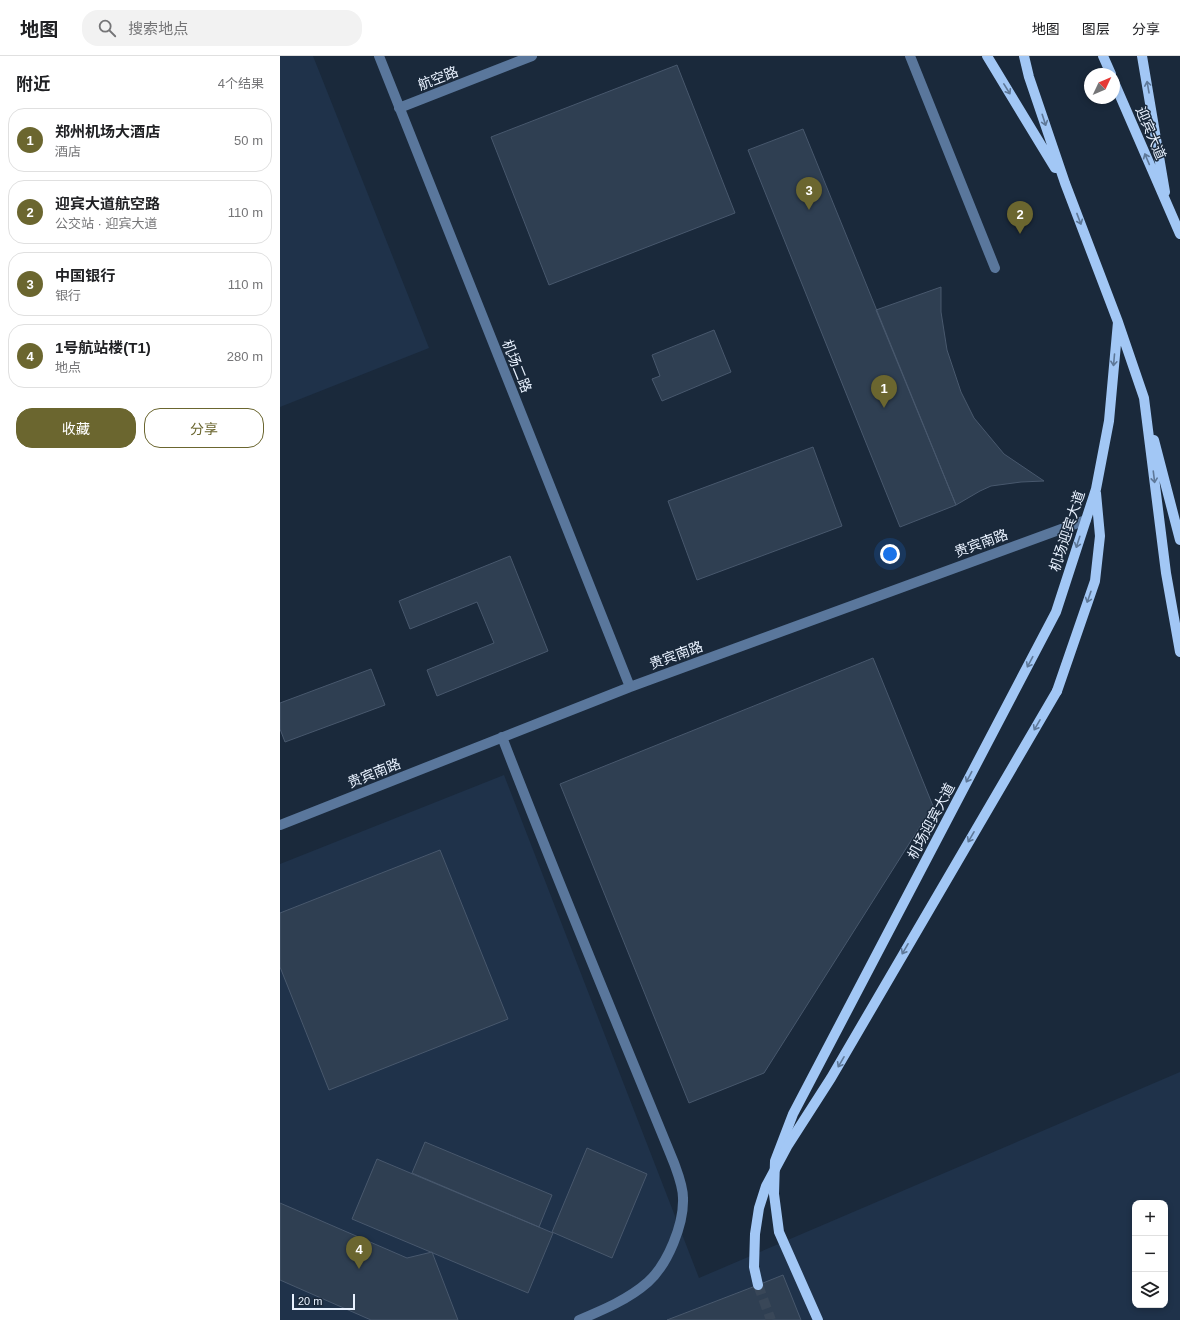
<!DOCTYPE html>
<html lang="zh">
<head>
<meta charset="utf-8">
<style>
	:root { --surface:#fff; --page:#f2f2f2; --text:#202124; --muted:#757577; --line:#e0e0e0; --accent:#6b662f }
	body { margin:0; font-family:Helvetica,"Noto Sans SC",sans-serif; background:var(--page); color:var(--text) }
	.controls { position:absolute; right:12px; bottom:12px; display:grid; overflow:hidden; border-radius:8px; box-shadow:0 2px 6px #0003 }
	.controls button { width:36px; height:36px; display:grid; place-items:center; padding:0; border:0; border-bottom:1px solid var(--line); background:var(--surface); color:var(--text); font:20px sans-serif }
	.compass { position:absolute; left:804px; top:12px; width:36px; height:36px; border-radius:50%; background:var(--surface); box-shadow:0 2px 6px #0003; rotate:46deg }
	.scale { position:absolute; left:12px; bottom:10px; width:63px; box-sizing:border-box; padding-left:4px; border:2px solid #e8f1fe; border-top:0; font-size:11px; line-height:14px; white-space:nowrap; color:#e8f1fe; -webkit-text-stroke:3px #1a293b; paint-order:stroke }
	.you { position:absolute; left:610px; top:498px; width:14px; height:14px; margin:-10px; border:3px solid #fff; border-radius:50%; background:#1a73e8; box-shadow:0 0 0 6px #1a73e833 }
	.badge { display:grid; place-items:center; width:26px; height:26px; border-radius:50%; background:var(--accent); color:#fff; font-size:13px; font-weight:700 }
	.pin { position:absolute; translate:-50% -33px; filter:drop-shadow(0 1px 2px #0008) }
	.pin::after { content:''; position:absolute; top:21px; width:14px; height:12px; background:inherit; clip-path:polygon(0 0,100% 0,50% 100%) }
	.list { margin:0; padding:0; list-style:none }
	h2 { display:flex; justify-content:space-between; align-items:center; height:52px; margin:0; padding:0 16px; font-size:17px }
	h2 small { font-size:13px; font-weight:400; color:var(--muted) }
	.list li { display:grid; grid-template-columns:26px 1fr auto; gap:12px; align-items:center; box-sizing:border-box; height:64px; margin:0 8px 8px; padding:0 8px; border:1px solid var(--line); border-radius:16px }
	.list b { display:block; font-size:15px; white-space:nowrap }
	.list p { margin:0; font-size:13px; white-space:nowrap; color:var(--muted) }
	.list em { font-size:13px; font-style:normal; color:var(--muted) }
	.actions { display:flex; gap:8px; padding:12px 16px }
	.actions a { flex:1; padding:9px 0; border:1px solid var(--accent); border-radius:16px; text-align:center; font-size:14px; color:var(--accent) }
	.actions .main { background:var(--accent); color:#fff }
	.icon { flex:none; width:22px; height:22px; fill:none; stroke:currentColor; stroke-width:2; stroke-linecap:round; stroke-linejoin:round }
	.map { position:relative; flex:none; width:900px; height:1264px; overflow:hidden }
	header { display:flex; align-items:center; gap:24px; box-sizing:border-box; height:56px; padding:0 20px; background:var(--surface); border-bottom:1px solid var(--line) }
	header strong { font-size:19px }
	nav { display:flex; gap:22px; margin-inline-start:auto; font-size:14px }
	.search { width:280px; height:36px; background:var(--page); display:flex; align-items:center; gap:10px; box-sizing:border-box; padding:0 14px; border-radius:16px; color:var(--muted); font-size:15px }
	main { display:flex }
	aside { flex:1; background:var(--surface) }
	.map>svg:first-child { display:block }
	.built { fill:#1f324a; fill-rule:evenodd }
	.building { fill:#2f3f52; stroke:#48586d }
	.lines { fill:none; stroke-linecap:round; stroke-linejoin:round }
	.major-tunnel { stroke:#394758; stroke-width:10; stroke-dasharray:10 5; stroke-linecap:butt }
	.minor { stroke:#5a779c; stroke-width:10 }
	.major { stroke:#a2c7f5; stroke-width:10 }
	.major-bridge { stroke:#a2c7f5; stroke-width:10 }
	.oneway { stroke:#5e7898 }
	.labels { text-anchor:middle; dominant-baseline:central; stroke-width:3; stroke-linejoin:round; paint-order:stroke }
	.street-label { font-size:14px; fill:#e8f1fe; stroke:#1a293b }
</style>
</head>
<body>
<header>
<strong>地图</strong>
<div class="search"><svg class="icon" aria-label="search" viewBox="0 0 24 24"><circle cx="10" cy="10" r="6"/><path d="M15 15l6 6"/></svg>搜索地点</div>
<nav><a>地图</a><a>图层</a><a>分享</a></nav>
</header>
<main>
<aside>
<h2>附近<small>4个结果</small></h2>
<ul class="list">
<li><span class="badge">1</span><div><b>郑州机场大酒店</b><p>酒店</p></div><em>50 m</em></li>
<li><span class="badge">2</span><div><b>迎宾大道航空路</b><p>公交站 · 迎宾大道</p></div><em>110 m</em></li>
<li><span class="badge">3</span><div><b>中国银行</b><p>银行</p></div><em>110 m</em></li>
<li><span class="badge">4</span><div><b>1号航站楼(T1)</b><p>地点</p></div><em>280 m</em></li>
</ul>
<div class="actions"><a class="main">收藏</a><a>分享</a></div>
</aside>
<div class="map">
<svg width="900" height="1264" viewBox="0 0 900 1264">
	<rect width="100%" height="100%" fill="#1a293b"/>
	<!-- built -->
	<path class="built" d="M0,0H33L149,292L0,351Z
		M224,719L419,1222L900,1016V1264H0V808ZM855,1147H885V1249H855Z"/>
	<!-- building -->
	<path class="building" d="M397,9L455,157L269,229L211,81Z
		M523,73L676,449L620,471L468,94Z
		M661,231V256L667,294L681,336L694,362L724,398L764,425L741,426L711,430L700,435L676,449L596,254Z
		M434,274L451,316L382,345L372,323L380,320L372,299Z
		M533,391L562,470L417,524L388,445Z
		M230,500L268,595L157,640L147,614L214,587L197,546L130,573L119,545Z
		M593,602L653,750L484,1017L409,1047L280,728Z
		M91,613L105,649L5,686L0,673V647Z
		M160,794L228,963L49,1034L0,911V857Z
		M145,1086L272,1139L259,1171L132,1117Z
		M307,1092L367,1118L332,1202L272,1176Z
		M97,1103L273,1177L248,1237L72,1163Z
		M0,1147L127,1202L152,1196L178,1264H91L0,1224Z
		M503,1219L521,1264H387L478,1229Z"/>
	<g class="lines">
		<!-- major-tunnel -->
		<path class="major-tunnel" d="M478,1229L491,1264"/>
		<!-- minor -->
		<path class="minor" d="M99,0L350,631
			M630,0L715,212
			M119,52L252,0
			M222,681C277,824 336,965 394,1107C398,1118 403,1130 403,1142C404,1168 388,1208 368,1226C349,1243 323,1254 299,1264
			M0,769L350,631L806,464"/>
		<!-- major -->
		<path class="major" d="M707,0L775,112
			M744,0L749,21L785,127L838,266L864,342L886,517L900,596
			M823,0L831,18
			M862,0L885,136
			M834,26L900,178
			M874,384L900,484
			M777,635L815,525L820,480L816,437
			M538,1264L499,1176L494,1138L495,1105L513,1058L776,556L816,433L829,365L838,266"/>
		<!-- major-bridge -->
		<path class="major-bridge" d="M478,1229L474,1211L475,1178L479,1152L486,1130L508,1089L551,1022L777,635"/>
	</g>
	<!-- one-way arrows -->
	<defs><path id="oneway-shaft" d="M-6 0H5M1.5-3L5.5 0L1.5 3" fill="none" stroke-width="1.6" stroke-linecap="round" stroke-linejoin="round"/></defs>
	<g class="oneway">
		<use href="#oneway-shaft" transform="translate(868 31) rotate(-100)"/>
		<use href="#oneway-shaft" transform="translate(727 33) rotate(58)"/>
		<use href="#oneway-shaft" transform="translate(764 64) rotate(72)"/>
		<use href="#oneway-shaft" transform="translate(867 103) rotate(-113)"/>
		<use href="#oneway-shaft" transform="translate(799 163) rotate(69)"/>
		<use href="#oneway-shaft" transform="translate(834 304) rotate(95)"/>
		<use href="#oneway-shaft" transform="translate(874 421) rotate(83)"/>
		<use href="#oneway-shaft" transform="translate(798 486) rotate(108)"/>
		<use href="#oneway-shaft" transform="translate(809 541) rotate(109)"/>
		<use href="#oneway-shaft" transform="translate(750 606) rotate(118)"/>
		<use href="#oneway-shaft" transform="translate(757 669) rotate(120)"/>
		<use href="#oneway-shaft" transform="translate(689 721) rotate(118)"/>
		<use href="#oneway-shaft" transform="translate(691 781) rotate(120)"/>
		<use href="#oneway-shaft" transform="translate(625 893) rotate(120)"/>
		<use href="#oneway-shaft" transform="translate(561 1006) rotate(120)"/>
	</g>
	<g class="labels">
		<!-- street labels -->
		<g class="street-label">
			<text transform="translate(158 22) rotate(-21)">航空路</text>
			<text transform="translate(871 77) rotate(67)">迎宾大道</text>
			<text transform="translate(237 310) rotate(68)">机场二路</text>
			<text transform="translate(787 475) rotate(-72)">机场迎宾大道</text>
			<text transform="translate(701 487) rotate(-20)">贵宾南路</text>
			<text transform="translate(396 599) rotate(-20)">贵宾南路</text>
			<text transform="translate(94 717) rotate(-22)">贵宾南路</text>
			<text transform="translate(651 765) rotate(-62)">机场迎宾大道</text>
		</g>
	</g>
</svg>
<div class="controls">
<button>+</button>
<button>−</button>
<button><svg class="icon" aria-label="layers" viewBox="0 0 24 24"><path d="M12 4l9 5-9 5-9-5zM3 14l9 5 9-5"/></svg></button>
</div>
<svg class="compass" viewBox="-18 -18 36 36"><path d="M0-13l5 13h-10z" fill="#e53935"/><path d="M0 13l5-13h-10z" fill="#757577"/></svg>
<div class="scale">20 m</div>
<div class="you"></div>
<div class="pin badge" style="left:604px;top:352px">1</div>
<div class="pin badge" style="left:740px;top:178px">2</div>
<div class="pin badge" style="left:529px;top:154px">3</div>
<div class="pin badge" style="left:79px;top:1213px">4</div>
</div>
</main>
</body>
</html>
